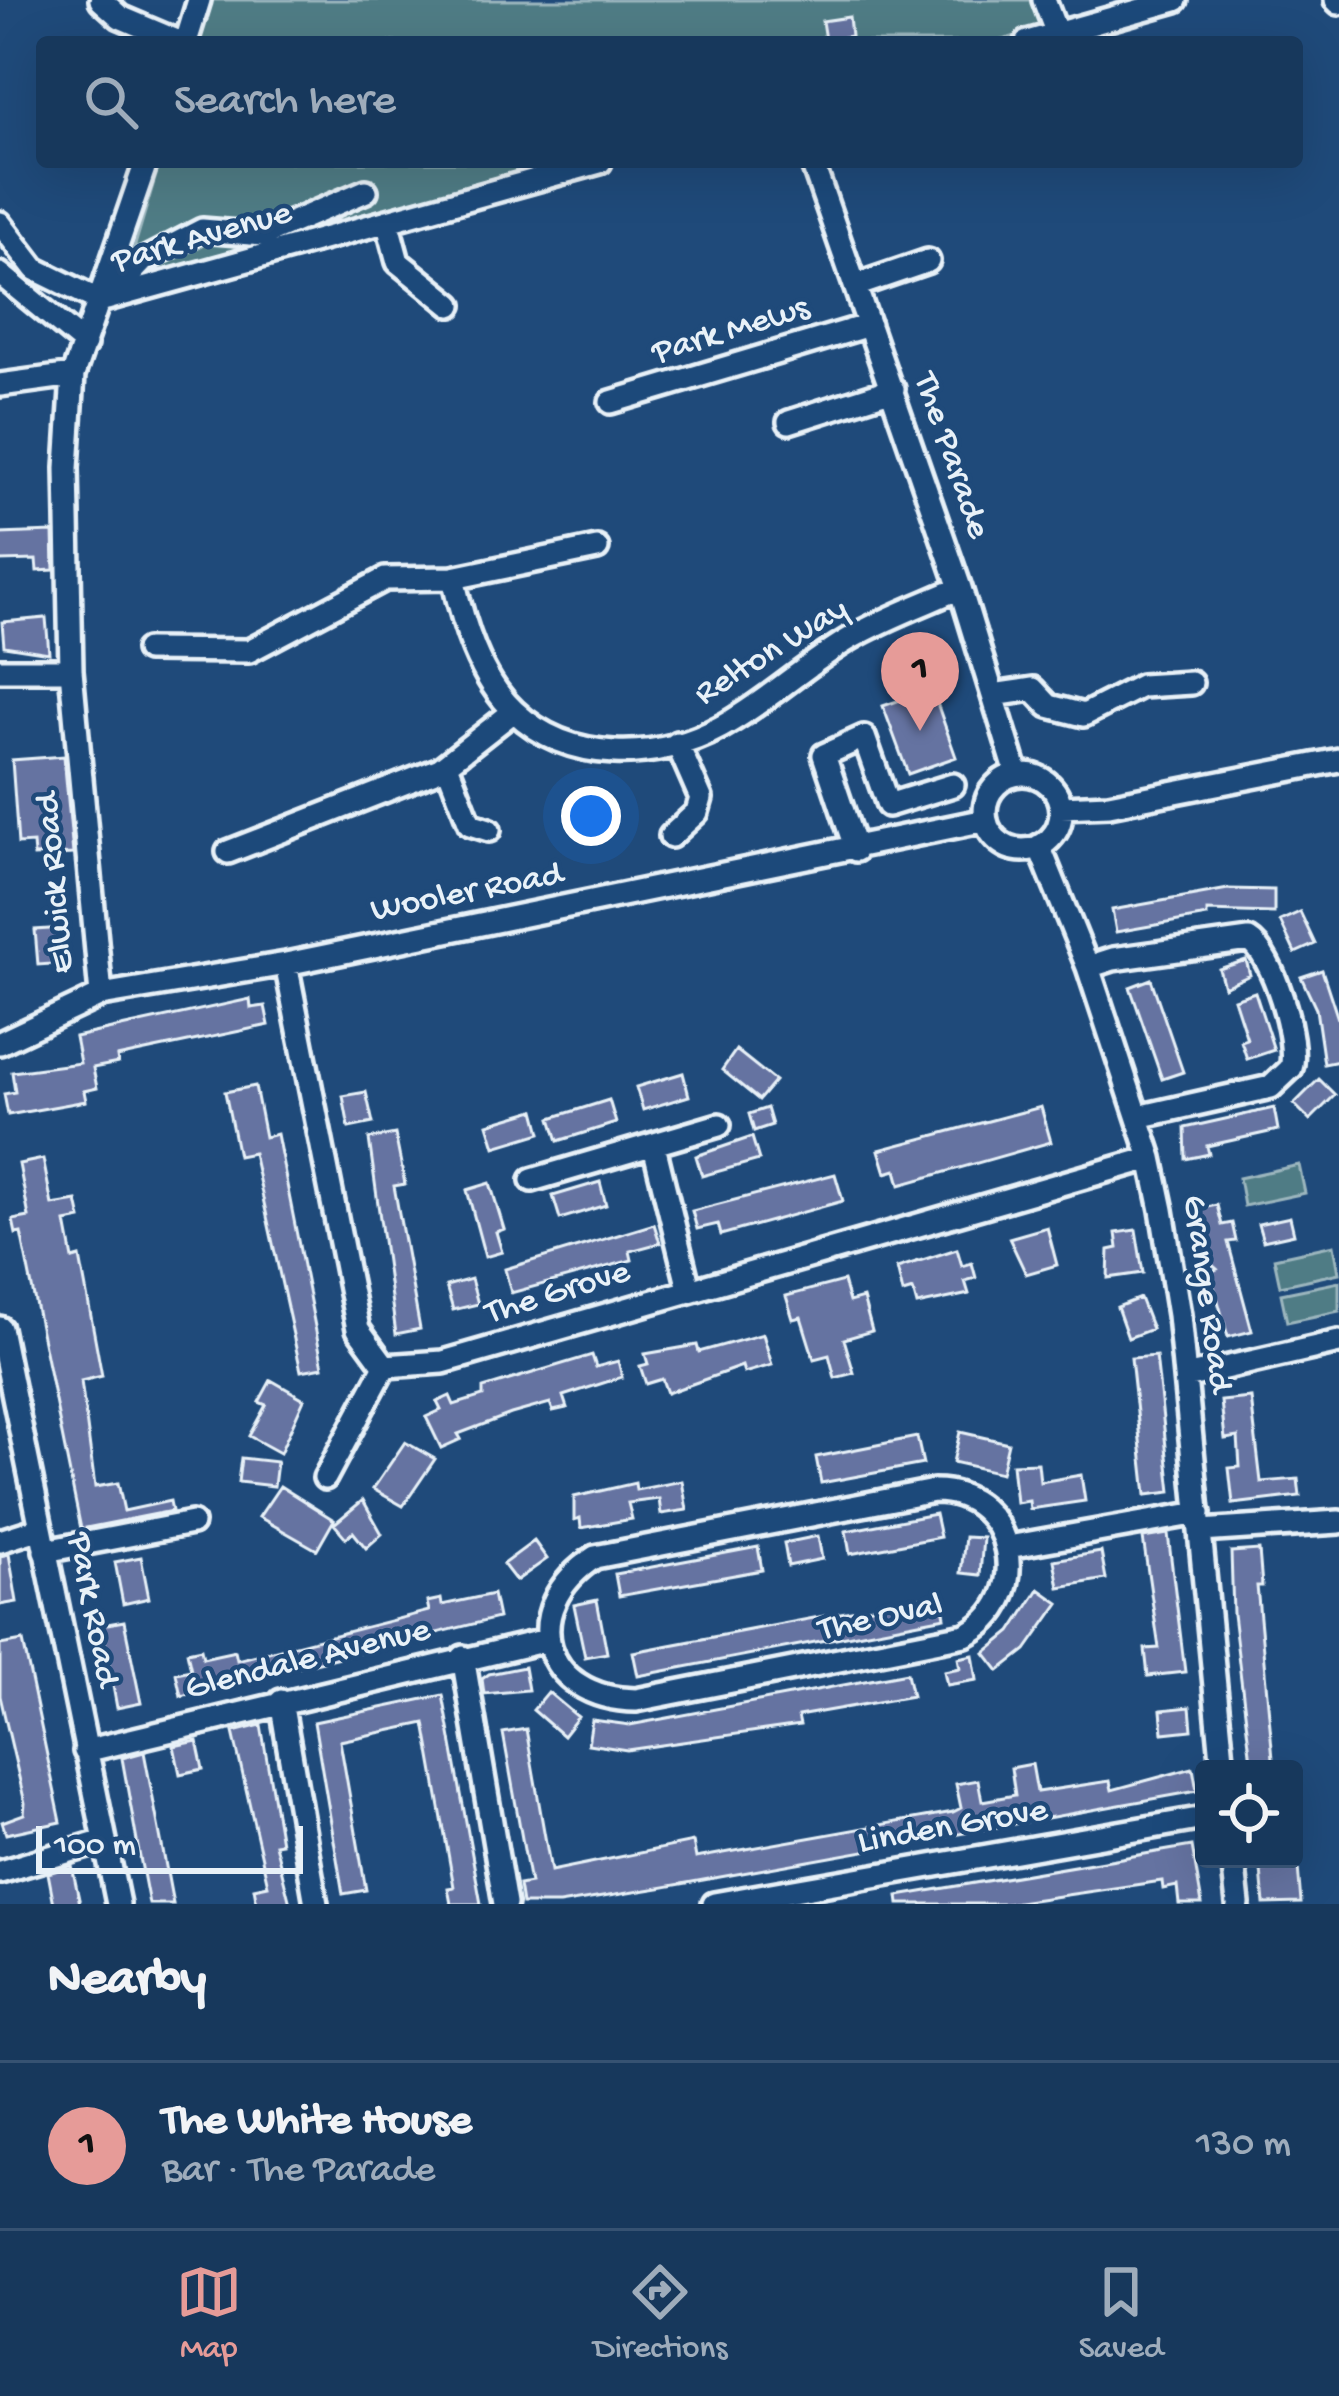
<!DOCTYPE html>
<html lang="en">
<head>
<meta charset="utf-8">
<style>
	:root { --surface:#17385c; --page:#244365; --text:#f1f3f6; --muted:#9eacbb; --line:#365272; --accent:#e69b98 }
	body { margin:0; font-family:"Gochi Hand",sans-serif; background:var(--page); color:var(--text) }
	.controls { position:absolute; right:36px; bottom:36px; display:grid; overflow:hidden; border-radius:12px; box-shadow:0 12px 48px #0002 }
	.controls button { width:108px; height:108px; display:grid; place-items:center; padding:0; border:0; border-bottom:3px solid var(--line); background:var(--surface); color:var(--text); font:60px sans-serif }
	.scale { position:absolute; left:36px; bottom:30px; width:267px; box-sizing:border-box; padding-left:12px; border:6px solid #e8f1f8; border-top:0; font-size:33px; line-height:42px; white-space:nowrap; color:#e8f1f8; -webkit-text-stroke:9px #1f4a7a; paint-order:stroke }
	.you { position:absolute; left:591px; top:816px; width:42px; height:42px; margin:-30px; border:9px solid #fff; border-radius:50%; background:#1a73e8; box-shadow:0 0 0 18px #1a73e833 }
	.badge { display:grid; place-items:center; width:78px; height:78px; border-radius:50%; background:var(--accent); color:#111; font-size:39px; font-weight:700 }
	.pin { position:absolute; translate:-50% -99px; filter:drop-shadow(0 3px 6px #0008) }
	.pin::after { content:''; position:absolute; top:63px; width:42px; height:36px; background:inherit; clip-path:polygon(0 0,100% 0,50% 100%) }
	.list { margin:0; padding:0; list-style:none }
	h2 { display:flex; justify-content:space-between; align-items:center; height:156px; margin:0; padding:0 48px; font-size:51px }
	h2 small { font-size:39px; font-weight:400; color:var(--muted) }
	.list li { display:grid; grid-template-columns:78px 1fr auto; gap:36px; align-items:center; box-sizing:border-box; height:168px; padding:0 48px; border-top:3px solid var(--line) }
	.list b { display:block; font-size:45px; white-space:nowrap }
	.list p { margin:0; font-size:39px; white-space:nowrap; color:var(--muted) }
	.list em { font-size:39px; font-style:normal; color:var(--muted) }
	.icon { flex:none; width:66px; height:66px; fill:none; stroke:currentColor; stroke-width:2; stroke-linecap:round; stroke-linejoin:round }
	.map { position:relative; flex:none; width:1339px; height:1904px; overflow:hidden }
	.search { position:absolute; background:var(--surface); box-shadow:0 12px 48px #0002; left:36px; right:36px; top:36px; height:132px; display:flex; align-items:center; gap:30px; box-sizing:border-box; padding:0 42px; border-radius:12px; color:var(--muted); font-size:45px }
	.sheet { height:324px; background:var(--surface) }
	nav { display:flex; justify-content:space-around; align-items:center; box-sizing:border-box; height:168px; border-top:3px solid var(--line); background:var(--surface); font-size:33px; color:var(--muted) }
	nav a { display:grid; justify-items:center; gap:6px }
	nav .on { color:var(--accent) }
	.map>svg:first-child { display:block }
	.green { fill:#4f7c85; stroke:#9cb6be; stroke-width:3 }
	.building { fill:#6573a1; stroke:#e8f1f8; stroke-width:3 }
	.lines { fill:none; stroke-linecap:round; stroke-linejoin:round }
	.minor-casing { stroke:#e8f1f8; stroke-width:30 }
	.minor { stroke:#1f4a7a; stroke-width:21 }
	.labels { text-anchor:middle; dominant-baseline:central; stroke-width:9; stroke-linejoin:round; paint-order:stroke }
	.street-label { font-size:36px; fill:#e8f1f8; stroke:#1f4a7a }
</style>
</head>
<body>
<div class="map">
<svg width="1339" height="1904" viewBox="0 0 1339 1904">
	<rect width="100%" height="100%" fill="#1f4a7a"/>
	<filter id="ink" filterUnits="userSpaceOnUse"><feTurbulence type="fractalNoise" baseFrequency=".00833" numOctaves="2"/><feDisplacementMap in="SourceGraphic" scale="24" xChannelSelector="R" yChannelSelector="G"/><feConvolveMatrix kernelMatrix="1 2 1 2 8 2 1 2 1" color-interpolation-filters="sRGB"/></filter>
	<g filter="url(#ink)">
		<!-- green -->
		<path class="green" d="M209,0H1033L1043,28L995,42H196Z
			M160,162H572L123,285Z
			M1299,1165L1305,1193L1244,1206L1239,1178Z
			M1334,1245L1339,1273L1280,1286L1274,1258Z
			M1339,1282V1311L1287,1322L1281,1294Z"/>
		<!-- building -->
		<path class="building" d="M849,17L851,36L825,40L822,21Z
			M53,532L54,570L37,571L36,560L0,561V534Z
			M46,618L49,653L4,646L2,622Z
			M932,689L956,757L908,774L883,706Z
			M64,756L73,854L34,856L33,843L18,844L12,760Z
			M1228,889L1274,890V913L1207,911V916L1116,932L1112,910Z
			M1300,912L1315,944L1295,953L1280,921Z
			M64,928L66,963L38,965L35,930Z
			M1246,960L1250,975L1224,987L1219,969Z
			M1322,970L1339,1022V1061L1324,1064L1316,1009L1301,977Z
			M1151,979L1183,1072L1162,1079L1130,987Z
			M1255,992L1274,1050L1247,1059L1241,1041L1247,1039L1234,999Z
			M250,999L251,1008L265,1006L269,1025L117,1057L118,1063L93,1068L97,1088L84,1091L86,1101L8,1115L4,1094L15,1092L12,1072L80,1063L75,1037Z
			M736,1050L775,1081L759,1100L722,1070Z
			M683,1073L689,1096L643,1110L636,1087Z
			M1319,1079L1335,1095L1310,1120L1294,1104Z
			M255,1086L265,1137L277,1134L323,1367L301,1371L253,1153L238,1156L225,1092Z
			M366,1092L373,1123L349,1128L343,1096Z
			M609,1100L616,1123L558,1141L551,1118Z
			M1041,1107L1051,1142L900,1185L896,1170L886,1173L879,1150Z
			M767,1108L772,1125L754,1131L749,1114Z
			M1274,1108L1278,1130L1207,1146L1209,1154L1186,1159L1185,1128Z
			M535,1110L541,1133L495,1147L488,1124Z
			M395,1134L405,1184L394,1186L420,1329L396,1334L369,1139Z
			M752,1137L759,1160L702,1176L696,1156Z
			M43,1159L52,1205L77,1201L81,1219L66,1222L73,1259L80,1257L102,1376L81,1381L95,1487L118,1483L124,1511L170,1501L172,1511L81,1529L21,1233L16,1234L13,1220L29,1217L19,1164Z
			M835,1174L843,1201L721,1235L718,1224L697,1229L692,1211Z
			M600,1182L606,1205L560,1219L553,1196Z
			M490,1183L504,1229L496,1232L502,1252L485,1257L467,1190Z
			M1217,1205L1222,1225L1232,1223L1236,1241L1228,1242L1252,1331L1228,1337L1210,1272L1217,1269L1210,1263L1197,1209Z
			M1290,1217L1294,1234L1263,1241L1258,1224Z
			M654,1224L660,1243L630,1251L632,1260L511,1293L505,1269Z
			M1047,1227L1057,1265L1026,1274L1009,1238Z
			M1136,1230L1143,1273L1108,1278L1109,1250L1118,1248L1116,1233Z
			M957,1249L962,1266L972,1263L976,1278L965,1281L969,1294L917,1305L913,1290L903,1293L897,1268Z
			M471,1279L478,1304L453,1310L446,1286Z
			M843,1281L849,1302L863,1298L872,1331L844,1339L854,1373L835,1378L829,1355L814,1359L801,1317L793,1319L786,1296Z
			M1140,1298L1152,1329L1128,1338L1117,1307Z
			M763,1334L772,1365L744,1373L742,1366L667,1393L662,1379L646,1384L640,1366L648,1364L645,1354L697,1345L699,1352Z
			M592,1355L596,1367L618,1361L622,1377L563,1396L567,1408L553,1411L550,1403L511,1414L458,1434L461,1439L441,1448L426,1417L441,1410L437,1402L450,1396L454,1405L483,1396V1388Z
			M1156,1356L1171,1492L1146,1495L1131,1358Z
			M271,1380L304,1399L280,1453L249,1436L266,1405L259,1402Z
			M1251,1398L1261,1482L1298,1479L1300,1496L1233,1504L1229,1468L1240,1467L1238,1437L1225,1439L1221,1401Z
			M960,1432L1008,1443L1001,1473L953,1462Z
			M917,1437L923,1464L821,1483L816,1457Z
			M405,1442L435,1459L403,1506L373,1489Z
			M241,1458L277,1462L274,1486L238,1482Z
			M1038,1463L1040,1482L1081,1475L1085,1501L1030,1509L1029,1501L1016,1503L1012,1464Z
			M682,1481L687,1510L661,1514L659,1499L628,1503L632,1519L581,1528L580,1518L574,1520V1497L635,1483L636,1490Z
			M280,1486L334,1520L317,1550L259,1517Z
			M363,1500L382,1534L366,1548L353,1532L346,1538L334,1524Z
			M935,1514L940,1537L850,1554L846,1531Z
			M1168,1534L1185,1672L1148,1676L1145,1649L1159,1648L1143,1538Z
			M818,1536L822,1559L788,1566L784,1543Z
			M965,1537L983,1538L980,1575L961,1573Z
			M534,1541L547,1559L516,1581L503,1564Z
			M758,1547L762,1570L619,1596L615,1574Z
			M1259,1550L1262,1586H1257L1274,1769H1252L1233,1614L1231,1552Z
			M1101,1552L1106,1579L1059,1587L1054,1560Z
			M9,1554L17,1602L0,1605V1556Z
			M141,1557L149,1598L123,1604L115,1562Z
			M1039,1589L1059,1603L1026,1650L999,1671L985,1653L1011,1632Z
			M493,1594L498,1618L181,1696L176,1673L191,1670L187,1652L201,1649L203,1658L235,1651L237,1660L429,1611L427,1602L441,1599L442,1605Z
			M941,1594L945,1617L638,1676L633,1652Z
			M597,1600L607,1653L585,1657L574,1605Z
			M124,1621L141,1703L117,1708L102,1625Z
			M23,1641L61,1822L6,1834L2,1822L24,1814L25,1803L0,1696V1645Z
			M973,1655L977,1680L947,1685L944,1671L960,1668L958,1658Z
			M524,1667L528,1690L484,1694L482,1679L489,1674Z
			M907,1673L912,1696L798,1716L800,1725L627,1750L588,1744L592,1720L630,1725Z
			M548,1692L578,1717L563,1736L533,1710Z
			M443,1695L481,1904H451L448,1888L454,1887L425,1723L340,1741L366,1890L343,1894L314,1722Z
			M1190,1707L1192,1730L1163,1733L1161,1710Z
			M261,1725L281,1843L275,1844L290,1904H257L254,1888L268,1885L233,1732Z
			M526,1729L551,1871L693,1842L696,1858L953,1812L961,1808L956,1784L978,1780L982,1801L1015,1795L1011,1768L1032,1764L1037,1792L1110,1781L1112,1790L1193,1768L1197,1791L659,1888L559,1904H522L519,1885L530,1883L503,1733Z
			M197,1741L203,1769L180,1774L174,1746Z
			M144,1752L164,1856L173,1904H149L138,1847L122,1758Z
			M1192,1846L1202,1904H1179L1177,1886L1163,1889L1162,1881L1005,1904H899L898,1896Z
			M72,1866L80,1904H54L48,1873Z
			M1298,1867L1301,1903L1264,1904L1261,1870Z"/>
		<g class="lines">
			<!-- minor casing -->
			<g class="minor-casing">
				<path id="minor" d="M101,0L120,17L179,42
					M1044,0L1057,34
					M1336,0L1339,3
					M186,42L199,0
					M1027,42L1176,0
					M812,162L960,588L1017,774
					M387,221L398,262L451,305
					M0,223L35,269L100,301L600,162
					M0,274L85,344
					M855,286L928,261
					M107,299L144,260L202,230L263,235L366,191
					M0,385L73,375
					M611,402L869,325
					M789,422L893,389
					M453,578L597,548
					M147,650L249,651L385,579L453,578C463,623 479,678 514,711C570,764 657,762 721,727C767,702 806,664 851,638C885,618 924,604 960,588
					M0,670H71
					M993,695L1033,689L1049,706L1084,715L1141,686L1191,683
					M447,765L470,824L489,830
					M985 812a38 38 0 1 1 76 0a38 38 0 1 1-76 0Z
					M1061,807L1109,805L1339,760
					M671,836L697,812L701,798L677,743
					M1039,846L1088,967L1151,1158L1162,1210L1179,1315L1223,1769
					M856,850L824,755L864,737L888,805L953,785
					M228,852L440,769L514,711
					M286,964L358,1329L385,1366L443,1362L1151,1158
					M1088,967L1113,959L1249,940C1273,954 1299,1041 1291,1068L1271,1087L1138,1117
					M101,995L71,670L67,468L73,375L146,162
					M0,1043L101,995L286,964L986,820
					M654,1146L689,1289
					M532,1180L719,1125
					M0,1328L118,1904
					M1185,1377L1339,1342
					M325,1478L385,1366
					M934,1491C1015,1491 1036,1600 965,1635L636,1700C541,1699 516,1608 595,1557Z
					M1201,1531L1339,1522
					M0,1541L41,1528
					M1008,1547L1199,1513
					M45,1551L192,1523
					M463,1657L505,1904
					M281,1701L316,1904
					M85,1751L547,1640
					M1233,1859L1238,1904
					M0,1872L104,1841
					M714,1904L1204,1818"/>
			</g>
			<!-- minor -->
			<use href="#minor" class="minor"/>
		</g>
	</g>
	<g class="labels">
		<!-- street labels -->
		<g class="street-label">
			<text transform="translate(202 239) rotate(-16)">Park Avenue</text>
			<text transform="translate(731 332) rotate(-17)">Park Mews</text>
			<text transform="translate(950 456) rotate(71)">The Parade</text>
			<text transform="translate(772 653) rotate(-32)">Relton Way</text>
			<text transform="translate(57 883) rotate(-95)">Elwick Road</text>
			<text transform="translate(467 894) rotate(-11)">Wooler Road</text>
			<text transform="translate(558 1294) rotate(-17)">The Grove</text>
			<text transform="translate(1205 1294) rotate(82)">Grange Road</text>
			<text transform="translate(91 1610) rotate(79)">Park Road</text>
			<text transform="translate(881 1619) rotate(-12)">The Oval</text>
			<text transform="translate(308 1661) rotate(-14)">Glendale Avenue</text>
			<text transform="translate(953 1828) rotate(-10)">Linden Grove</text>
		</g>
	</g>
</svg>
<div class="controls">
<button><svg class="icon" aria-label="locate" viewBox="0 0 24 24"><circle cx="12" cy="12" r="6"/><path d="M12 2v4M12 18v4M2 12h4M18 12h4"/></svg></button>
</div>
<div class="scale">100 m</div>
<div class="you"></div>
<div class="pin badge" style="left:920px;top:731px">1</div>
<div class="search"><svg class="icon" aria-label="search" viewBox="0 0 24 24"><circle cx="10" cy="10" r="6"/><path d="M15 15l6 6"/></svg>Search here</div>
</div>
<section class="sheet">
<h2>Nearby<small></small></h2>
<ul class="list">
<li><span class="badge">1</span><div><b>The White House</b><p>Bar · The Parade</p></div><em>130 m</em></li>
</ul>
</section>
<nav>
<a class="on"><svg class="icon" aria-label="map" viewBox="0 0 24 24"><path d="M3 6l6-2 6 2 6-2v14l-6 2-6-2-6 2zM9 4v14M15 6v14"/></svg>Map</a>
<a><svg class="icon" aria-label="directions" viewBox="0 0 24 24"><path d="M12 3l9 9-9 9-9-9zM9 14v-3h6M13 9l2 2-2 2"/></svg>Directions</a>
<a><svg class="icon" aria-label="saved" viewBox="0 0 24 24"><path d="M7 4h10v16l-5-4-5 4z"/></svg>Saved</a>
</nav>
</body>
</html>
